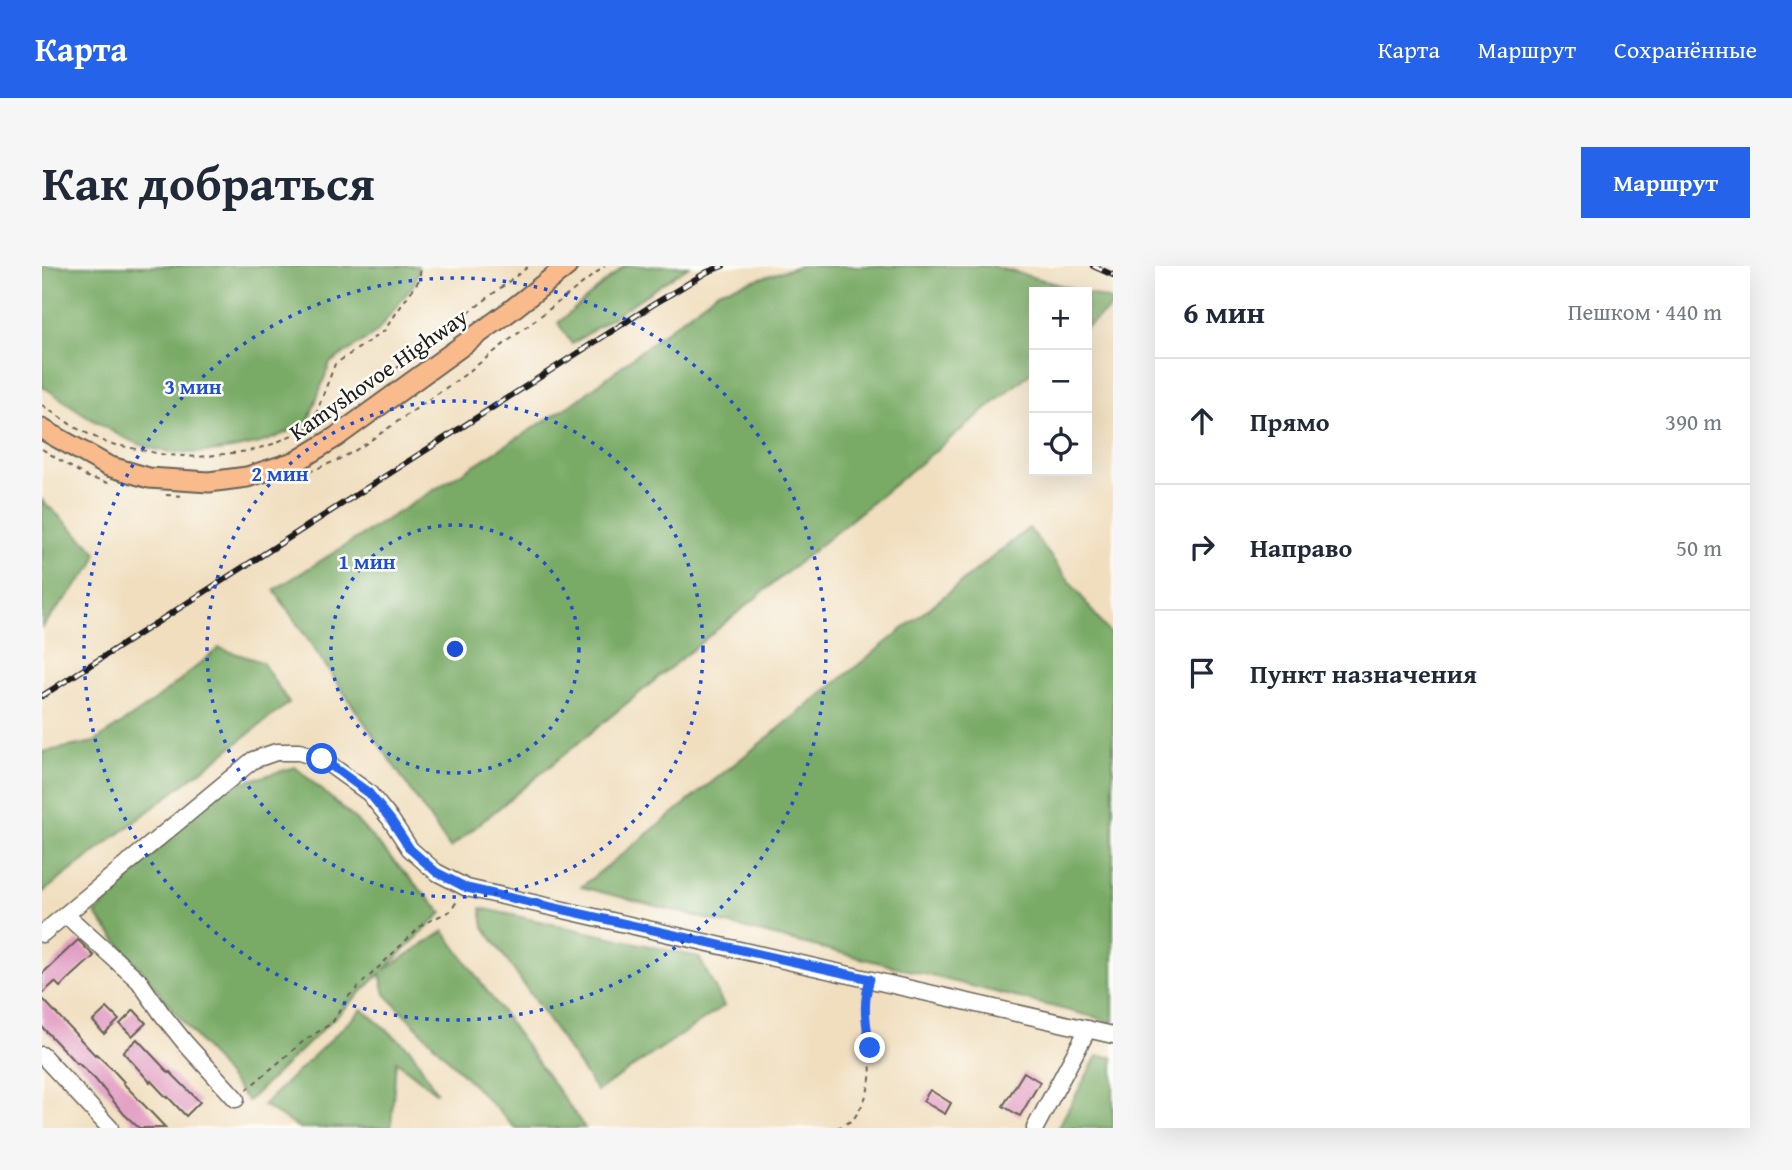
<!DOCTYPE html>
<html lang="ru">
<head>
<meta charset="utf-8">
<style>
	:root { --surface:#fff; --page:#f6f6f7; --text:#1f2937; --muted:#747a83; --line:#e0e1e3; --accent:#2563eb }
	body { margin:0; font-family:"Gentium Book Plus",serif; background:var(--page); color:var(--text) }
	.controls { position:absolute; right:21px; top:21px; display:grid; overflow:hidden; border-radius:0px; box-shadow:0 7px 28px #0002 }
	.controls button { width:63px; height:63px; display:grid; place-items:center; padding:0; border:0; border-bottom:2px solid var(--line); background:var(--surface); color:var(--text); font:35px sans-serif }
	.stop { position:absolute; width:21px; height:21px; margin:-16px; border:5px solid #2563eb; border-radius:50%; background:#fff }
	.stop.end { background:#2563eb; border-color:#fff; box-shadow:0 2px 7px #0008 }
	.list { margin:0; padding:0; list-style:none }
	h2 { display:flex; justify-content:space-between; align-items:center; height:91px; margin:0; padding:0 28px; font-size:30px }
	h2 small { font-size:23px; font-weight:400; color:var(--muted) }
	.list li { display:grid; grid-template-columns:46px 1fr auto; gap:21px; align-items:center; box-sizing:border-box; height:126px; padding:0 28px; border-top:2px solid var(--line) }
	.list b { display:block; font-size:26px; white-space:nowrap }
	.list em { font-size:23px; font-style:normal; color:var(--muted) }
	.icon { flex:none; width:38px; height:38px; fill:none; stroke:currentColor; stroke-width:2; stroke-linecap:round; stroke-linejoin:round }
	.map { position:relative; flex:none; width:1071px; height:862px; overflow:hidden; border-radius:0px }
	header { display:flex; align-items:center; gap:42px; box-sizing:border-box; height:98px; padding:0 35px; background:var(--accent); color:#fff }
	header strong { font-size:33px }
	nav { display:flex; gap:38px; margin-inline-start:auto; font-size:24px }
	.intro { display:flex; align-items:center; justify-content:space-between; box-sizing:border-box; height:168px; padding:0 42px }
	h1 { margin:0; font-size:49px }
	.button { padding:18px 32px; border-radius:0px; background:var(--accent); color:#fff; font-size:24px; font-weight:700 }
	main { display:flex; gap:42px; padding:0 42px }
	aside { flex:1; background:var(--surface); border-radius:0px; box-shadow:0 7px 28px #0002 }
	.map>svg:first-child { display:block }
	.forest { fill:#79aa66; stroke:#4a6341; stroke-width:2 }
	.building { fill:#e19bc2 }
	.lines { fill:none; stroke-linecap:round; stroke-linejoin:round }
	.minor-casing { stroke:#666055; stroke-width:19 }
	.major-casing { stroke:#666055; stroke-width:23 }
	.path { stroke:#666055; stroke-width:2; stroke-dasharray:5 5; stroke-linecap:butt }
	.minor { stroke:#fff; stroke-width:16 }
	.major { stroke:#fabb8c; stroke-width:19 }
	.rail-casing { stroke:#1c1c1c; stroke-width:6 }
	.rail { stroke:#fdfcf7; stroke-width:3.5; stroke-dasharray:10; stroke-linecap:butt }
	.route { stroke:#2563eb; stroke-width:9 }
	.ring { fill:none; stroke:#1d4ed8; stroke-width:3.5; stroke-dasharray:3.5 7 }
	.labels { text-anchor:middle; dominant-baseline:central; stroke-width:5; stroke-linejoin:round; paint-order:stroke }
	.street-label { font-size:23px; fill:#1c1c1c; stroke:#fdfcf7 }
	.centre { fill:#1d4ed8; stroke:#fdfcf7; stroke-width:3.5 }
	.ring-label { font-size:21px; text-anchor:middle; font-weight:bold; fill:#1d4ed8; stroke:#fdfcf7; stroke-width:5; stroke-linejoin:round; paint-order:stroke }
</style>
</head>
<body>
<header>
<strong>Карта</strong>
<nav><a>Карта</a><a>Маршрут</a><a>Сохранённые</a></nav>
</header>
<div class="intro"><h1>Как добраться</h1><a class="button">Маршрут</a></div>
<main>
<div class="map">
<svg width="1071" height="862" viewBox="0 0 1071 862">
	<rect width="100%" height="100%" fill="#fdfcf7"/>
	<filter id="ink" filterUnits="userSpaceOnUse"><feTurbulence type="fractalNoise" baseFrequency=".0143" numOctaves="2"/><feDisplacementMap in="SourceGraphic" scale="14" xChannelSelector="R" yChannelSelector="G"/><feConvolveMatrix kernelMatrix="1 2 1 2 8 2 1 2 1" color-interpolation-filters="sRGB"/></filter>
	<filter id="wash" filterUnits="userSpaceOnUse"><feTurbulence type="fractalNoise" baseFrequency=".00686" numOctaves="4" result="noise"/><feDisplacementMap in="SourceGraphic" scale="28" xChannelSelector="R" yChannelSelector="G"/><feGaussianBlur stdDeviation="1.57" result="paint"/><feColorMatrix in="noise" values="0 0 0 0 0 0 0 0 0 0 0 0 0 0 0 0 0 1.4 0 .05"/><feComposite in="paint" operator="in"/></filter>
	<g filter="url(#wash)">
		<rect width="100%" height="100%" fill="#f0debe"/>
		<!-- forest -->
		<path class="forest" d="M0,0H376V4L372,18L334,67L288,97L266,156C251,163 237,171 221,176C188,185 142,192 108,182C69,170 34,142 0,120Z
			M582,0H647L530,78L516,57Z
			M757,0H951L1043,26H992V104L408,582L232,324L536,134L676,25Z
			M1045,27L1071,35V40L1045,61Z
			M0,234L55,286L51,300L0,361Z
			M987,262L1071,372V756L539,621Z
			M177,382L220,396L247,437L0,627V486L52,476L111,436Z
			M253,501L313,553L400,647L342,704L402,665L543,862H473L343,728L338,708L206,835L53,648L174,524Z
			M439,642L657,691L682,740L555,825L442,661Z
			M320,743L369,784L395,827L354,795L349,862H257L221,839Z
			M1055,790L1071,791V862H1016Z"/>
		<g id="blocks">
			<!-- building -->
			<path class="building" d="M36,674L52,690L18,721L13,716L0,728V708Z
				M0,732L53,789L54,788L70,803L82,816L81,817L124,862H97L82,848L53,813L36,797L35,798L0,761Z
				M65,742L77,754L62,768L51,755Z
				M92,744L104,757L90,770L78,758Z
				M95,773L127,807L128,806L158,836L144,850L126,831L125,832L109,815L108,816L81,786Z
				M982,806L998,816L978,850L961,840Z
				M888,824L909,837L903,848L881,835Z"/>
		</g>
	</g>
	<g filter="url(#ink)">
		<use href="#blocks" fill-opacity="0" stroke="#666055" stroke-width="2"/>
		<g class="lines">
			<!-- minor casing -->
			<g class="minor-casing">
				<path id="minor" d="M24,649L97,715L120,748L144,778L194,833
					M0,668L211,494L234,486H257L280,493L327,527L349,554L368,583L394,606L425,622L1071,769
					M0,789L68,862
					M993,862L1046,763"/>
			</g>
			<!-- major casing -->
			<g class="major-casing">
				<path id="major" d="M0,163L66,200L107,212L167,216L205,211L255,195L294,171L468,45L525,0"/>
			</g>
			<!-- path -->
			<path class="path" d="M0,139L34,162L65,177L124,189L157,191L207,185L231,178L269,160L342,112L487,0
				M270,158L293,98L342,65L377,14L379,0
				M0,183L45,211L70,218
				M267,206L298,193L319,181L421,110L563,0
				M124,229L143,230
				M204,824L263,774L290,757L306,731L381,658L408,645L416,634
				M795,862C800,860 806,857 810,854C814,851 816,845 819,841C840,802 820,767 823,727"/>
			<!-- minor -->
			<use href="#minor" class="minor"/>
			<!-- major -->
			<use href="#major" class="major"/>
			<!-- rail casing -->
			<g class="rail-casing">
				<path id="rail" d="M1051,0L1071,9
					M0,430L609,40L665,6L681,0"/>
			</g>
			<!-- rail -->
			<use href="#rail" class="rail"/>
		</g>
	</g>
	<g class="lines" filter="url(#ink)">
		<!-- route -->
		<path class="route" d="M280,493L327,527L349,554L368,583L394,606L425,622L828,713C820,738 824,757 828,782"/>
	</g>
	<!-- distance rings -->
	<g class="ring">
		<circle cx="413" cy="383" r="124"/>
		<circle cx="413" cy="383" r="248"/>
		<circle cx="413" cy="383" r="371"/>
	</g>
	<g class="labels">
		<!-- street labels -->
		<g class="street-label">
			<text transform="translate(336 108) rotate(-35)">Kamyshovoe Highway</text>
		</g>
	</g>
	<circle cx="413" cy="383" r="10" class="centre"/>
	<g class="ring-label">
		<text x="151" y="128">3 мин</text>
		<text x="238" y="215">2 мин</text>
		<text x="325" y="303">1 мин</text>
	</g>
</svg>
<div class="controls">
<button>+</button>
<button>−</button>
<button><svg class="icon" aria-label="locate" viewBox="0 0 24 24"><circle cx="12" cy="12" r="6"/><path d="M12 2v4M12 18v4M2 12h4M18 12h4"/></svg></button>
</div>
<div class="stop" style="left:280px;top:493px"></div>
<div class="stop end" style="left:828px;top:782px"></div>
</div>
<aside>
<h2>6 мин<small>Пешком · 440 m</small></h2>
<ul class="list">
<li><svg class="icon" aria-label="ahead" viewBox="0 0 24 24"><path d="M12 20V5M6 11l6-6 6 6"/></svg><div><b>Прямо</b></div><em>390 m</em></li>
<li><svg class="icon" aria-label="right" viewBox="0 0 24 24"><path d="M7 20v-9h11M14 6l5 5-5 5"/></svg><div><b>Направо</b></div><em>50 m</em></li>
<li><svg class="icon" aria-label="arrive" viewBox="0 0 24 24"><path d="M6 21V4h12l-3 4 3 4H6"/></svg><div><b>Пункт назначения</b></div></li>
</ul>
</aside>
</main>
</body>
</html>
